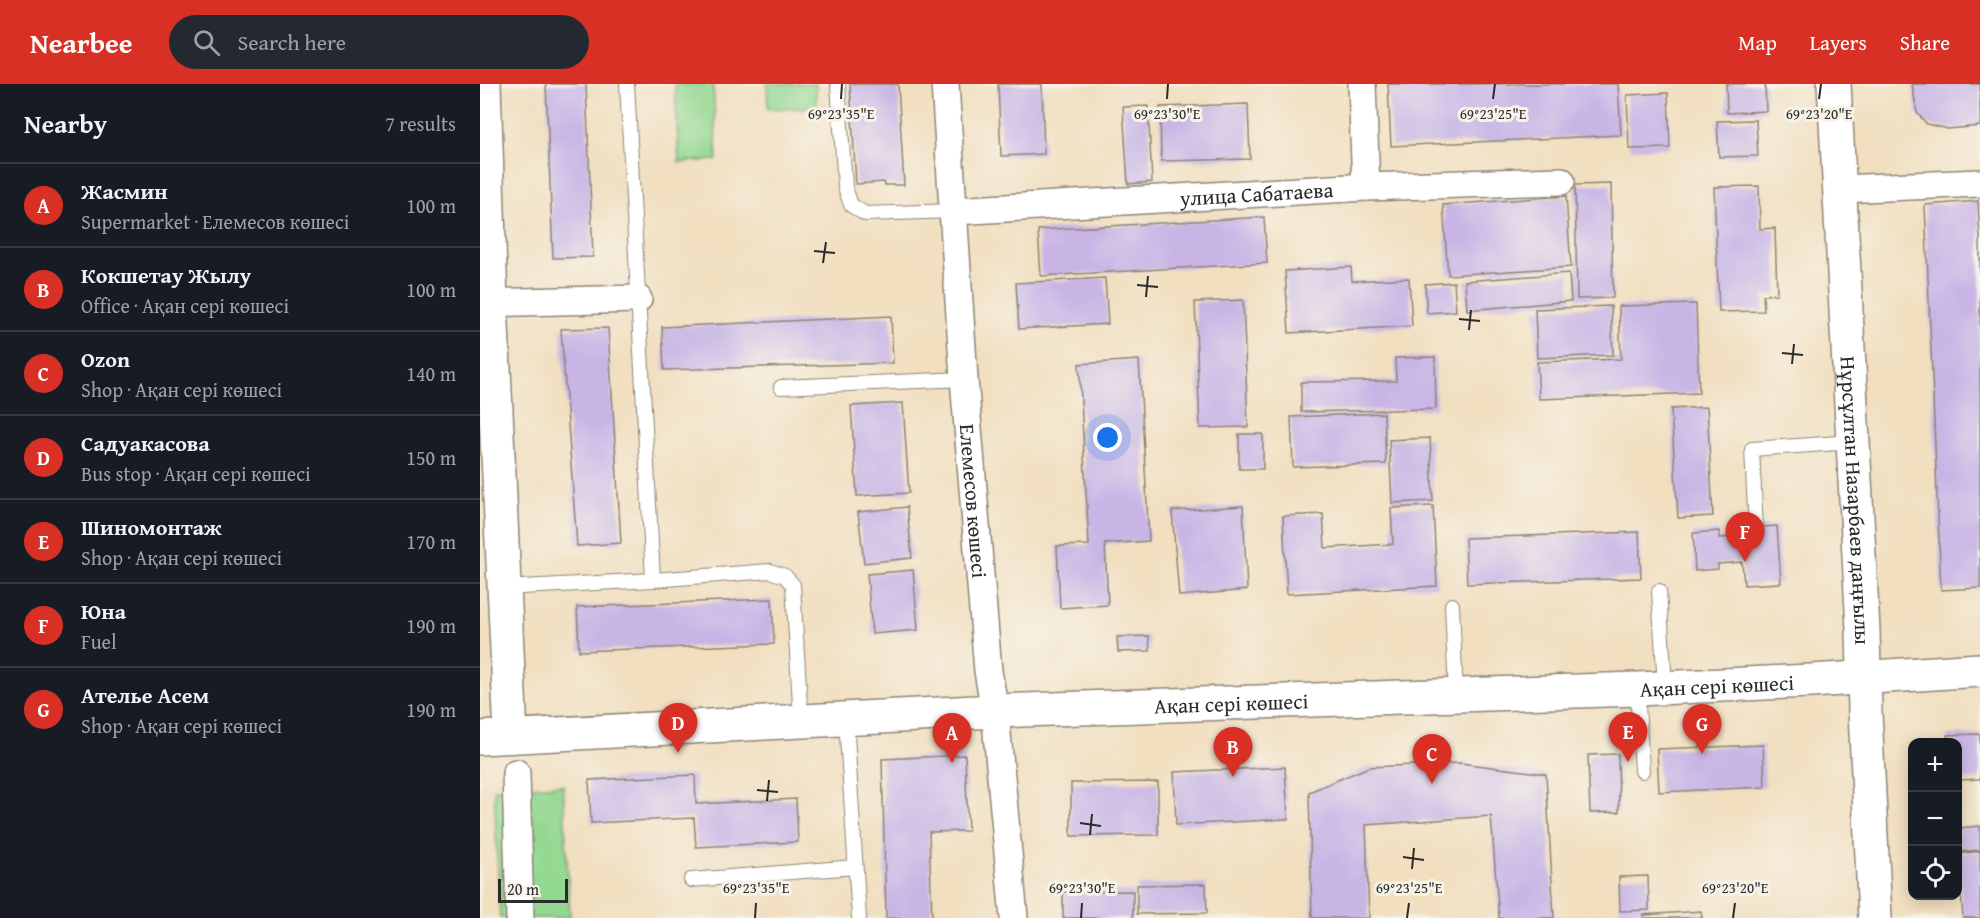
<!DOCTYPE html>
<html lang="en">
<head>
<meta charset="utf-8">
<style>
	:root { --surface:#171b24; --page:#242831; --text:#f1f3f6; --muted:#9ea1a6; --line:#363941; --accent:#d93025 }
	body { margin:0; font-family:"Gentium Book Plus",serif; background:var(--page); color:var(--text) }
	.controls { position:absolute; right:18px; bottom:18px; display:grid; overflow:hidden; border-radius:12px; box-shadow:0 3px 15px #0003 }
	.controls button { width:54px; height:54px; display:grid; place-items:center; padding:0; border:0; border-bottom:2px solid var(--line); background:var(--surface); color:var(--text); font:30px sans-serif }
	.scale { position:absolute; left:18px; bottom:15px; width:70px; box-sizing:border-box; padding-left:6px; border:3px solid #2b2b2b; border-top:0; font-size:16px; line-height:21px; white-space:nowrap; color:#2b2b2b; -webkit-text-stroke:4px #f7f3e8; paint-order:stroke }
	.you { position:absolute; left:628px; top:354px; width:21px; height:21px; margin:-15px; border:4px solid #fff; border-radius:50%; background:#1a73e8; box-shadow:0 0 0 9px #1a73e833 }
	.badge { display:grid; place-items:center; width:39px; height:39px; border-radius:50%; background:var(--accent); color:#fff; font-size:20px; font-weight:700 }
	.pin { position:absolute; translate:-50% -50px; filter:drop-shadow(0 2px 3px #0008) }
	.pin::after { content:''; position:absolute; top:32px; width:21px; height:18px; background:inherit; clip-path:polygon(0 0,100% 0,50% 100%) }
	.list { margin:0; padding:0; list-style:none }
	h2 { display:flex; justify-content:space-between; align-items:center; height:78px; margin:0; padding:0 24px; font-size:26px }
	h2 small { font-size:20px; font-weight:400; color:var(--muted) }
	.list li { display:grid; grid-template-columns:39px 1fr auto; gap:18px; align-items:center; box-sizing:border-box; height:84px; padding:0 24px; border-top:2px solid var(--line) }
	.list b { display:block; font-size:22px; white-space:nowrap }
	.list p { margin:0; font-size:20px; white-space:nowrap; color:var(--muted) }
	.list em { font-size:20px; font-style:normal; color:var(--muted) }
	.icon { flex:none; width:33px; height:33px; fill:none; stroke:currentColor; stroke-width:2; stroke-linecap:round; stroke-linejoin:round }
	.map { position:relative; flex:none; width:1500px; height:834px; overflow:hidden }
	header { display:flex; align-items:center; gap:36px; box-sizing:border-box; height:84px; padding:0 30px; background:var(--accent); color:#fff }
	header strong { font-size:28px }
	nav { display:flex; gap:33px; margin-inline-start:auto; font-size:21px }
	.search { width:420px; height:54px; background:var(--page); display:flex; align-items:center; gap:15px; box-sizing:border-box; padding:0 21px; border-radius:33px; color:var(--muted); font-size:22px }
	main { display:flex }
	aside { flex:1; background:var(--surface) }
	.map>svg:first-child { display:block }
	.green { fill:#93d891; stroke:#5f825e; stroke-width:1.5 }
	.building { fill:#c8b5e6 }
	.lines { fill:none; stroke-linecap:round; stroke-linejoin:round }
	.lane-casing { stroke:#8e8576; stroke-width:16 }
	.street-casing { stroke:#8e8576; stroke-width:30 }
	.secondary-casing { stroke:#8e8576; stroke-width:36 }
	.highway-casing { stroke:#8e8576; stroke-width:36 }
	.lane { stroke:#fff; stroke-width:14 }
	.street { stroke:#fff; stroke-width:27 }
	.secondary { stroke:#fff; stroke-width:33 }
	.highway { stroke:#fff; stroke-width:33 }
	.ticks { fill:none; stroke:#2b2b2b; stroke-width:2 }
	.labels { text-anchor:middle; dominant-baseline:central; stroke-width:6; stroke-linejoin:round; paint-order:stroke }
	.street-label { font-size:21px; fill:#2b2b2b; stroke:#f7f3e8 }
	.ticks-label { font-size:15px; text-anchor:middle; fill:#2b2b2b; stroke:#f7f3e8; stroke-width:6; stroke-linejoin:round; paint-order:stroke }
</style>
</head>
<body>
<header>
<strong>Nearbee</strong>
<div class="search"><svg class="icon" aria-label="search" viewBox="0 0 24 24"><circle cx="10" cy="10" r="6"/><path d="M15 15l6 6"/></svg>Search here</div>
<nav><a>Map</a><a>Layers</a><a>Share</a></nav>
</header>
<main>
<aside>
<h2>Nearby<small>7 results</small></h2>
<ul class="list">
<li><span class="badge">A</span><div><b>Жасмин</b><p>Supermarket · Елемесов көшесі</p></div><em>100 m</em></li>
<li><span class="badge">B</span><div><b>Кокшетау Жылу</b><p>Office · Ақан сері көшесі</p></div><em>100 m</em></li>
<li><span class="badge">C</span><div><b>Ozon</b><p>Shop · Ақан сері көшесі</p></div><em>140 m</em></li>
<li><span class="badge">D</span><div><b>Садуакасова</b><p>Bus stop · Ақан сері көшесі</p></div><em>150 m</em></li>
<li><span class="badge">E</span><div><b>Шиномонтаж</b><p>Shop · Ақан сері көшесі</p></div><em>170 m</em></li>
<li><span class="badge">F</span><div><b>Юна</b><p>Fuel</p></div><em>190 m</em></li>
<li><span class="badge">G</span><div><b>Ателье Асем</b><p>Shop · Ақан сері көшесі</p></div><em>190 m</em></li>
</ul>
</aside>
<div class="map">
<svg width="1500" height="834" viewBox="0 0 1500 834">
	<rect width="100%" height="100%" fill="#f7f3e8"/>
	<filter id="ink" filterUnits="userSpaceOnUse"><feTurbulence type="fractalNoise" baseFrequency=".0167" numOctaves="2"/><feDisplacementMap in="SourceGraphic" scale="12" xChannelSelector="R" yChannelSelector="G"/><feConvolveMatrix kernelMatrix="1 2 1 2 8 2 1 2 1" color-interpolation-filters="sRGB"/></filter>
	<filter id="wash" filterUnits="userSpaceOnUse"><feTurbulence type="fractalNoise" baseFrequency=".008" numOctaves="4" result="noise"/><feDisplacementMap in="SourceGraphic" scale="24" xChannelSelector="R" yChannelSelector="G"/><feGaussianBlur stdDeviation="1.35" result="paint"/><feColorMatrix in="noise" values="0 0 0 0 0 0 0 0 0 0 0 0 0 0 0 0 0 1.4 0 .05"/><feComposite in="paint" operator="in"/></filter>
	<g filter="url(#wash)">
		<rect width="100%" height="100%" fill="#f1dfc0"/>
		<!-- green -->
		<path class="green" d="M195,0H233L237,76L199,78Z
			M287,0H336V23L288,25Z
			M83,701L90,834H20L14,705Z"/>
		<g id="blocks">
			<!-- building -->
			<path class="building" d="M66,0H106L113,173L73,174Z
				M370,0H418L424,101H405L404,98L376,100Z
				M518,0H562L564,70L521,72Z
				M908,0H1138L1141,51L911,62Z
				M1246,0H1285L1286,27L1247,29Z
				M1432,0H1500V42L1468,45L1447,40L1437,29Z
				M1188,9L1190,64L1149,65L1147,11Z
				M768,20L770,75L681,77L680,23Z
				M668,22L672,98L648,100L643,23Z
				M1276,36L1278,72L1239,73L1237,37Z
				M1131,100L1133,214L1097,215L1095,101Z
				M1279,102L1280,145L1295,144L1297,210L1283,211L1284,227L1239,228L1234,103Z
				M1086,112L1091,183L968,191L963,121Z
				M1498,117L1500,154V504L1461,506L1445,121Z
				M784,133L787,179L561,192L558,146Z
				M871,183L872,197L929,194L932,242L809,249L805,187Z
				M1089,189L1091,217L987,226L985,197Z
				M625,194L628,240L539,245L536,199Z
				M974,198L976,227L947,229L945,200Z
				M763,216L768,343L720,344L715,218Z
				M1216,220L1219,309L1059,315L1057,278L1141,275L1139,222Z
				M1131,222L1133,271L1057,274L1055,225Z
				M411,232L413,279L184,286L182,243Z
				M128,244L141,459L97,462L81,245Z
				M955,273L956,325L821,328V298L916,297L915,274Z
				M659,276L669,457L625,460L628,521L580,524L577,462L609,461L599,280Z
				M423,319L429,409L377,412L371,322Z
				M1227,323L1233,432L1198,434L1191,325Z
				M904,329L906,380L813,383L811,333Z
				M759,350H783V385H759Z
				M950,354L953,417L912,419L909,356Z
				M763,422L767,506L699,512L692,427Z
				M953,422L957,502L807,510L803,432L843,430L845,464L913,460L911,424Z
				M427,423L432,474L384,479L378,428Z
				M1297,442L1301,499L1264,501L1262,478L1238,480V485L1215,487L1213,449L1239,447V454L1257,453L1256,445Z
				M1159,448L1161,494L987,500L985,454Z
				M433,486L438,546L392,550L387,490Z
				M292,515L294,560L99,567L97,523Z
				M669,552L670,567L638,568L637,553Z
				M1500,650V695L1478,696V658H1468L1467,651Z
				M1283,661L1285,703L1179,708L1177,665Z
				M1138,670L1139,728L1110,729L1108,671Z
				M485,671L488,747L449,748L452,834H406L402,675Z
				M980,679L1066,690L1074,834H1019L1011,732L886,741L889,834H832L829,708L889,683Z
				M805,683L808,735L696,741L694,688Z
				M215,691L216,720L316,715L318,758L216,763L214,734L111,739L109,696Z
				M678,698V751L591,752V699Z
				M1500,742V766L1478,768V744Z
				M1500,767V834H1483L1478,770Z
				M1168,792L1169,826L1140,827L1139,793Z
				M726,800L727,829L657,830V801Z
				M653,807V834H583V808Z
				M1221,827L1222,834H1164L1163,831Z"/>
		</g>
	</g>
	<g filter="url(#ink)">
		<use href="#blocks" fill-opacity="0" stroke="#8e8576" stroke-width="1.5"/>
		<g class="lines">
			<!-- lane casing -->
			<g class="lane-casing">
				<path id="lane" d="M147,0L173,496
					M358,0L365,103L371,121L385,130L474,127
					M301,303L484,295
					M1276,447L1272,365L1374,358
					M24,504L173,496L290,487L305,492L313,501L321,638
					M1179,507L1185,603
					M972,521L976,611
					M1157,605L1162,687
					M366,636L379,834
					M211,796L375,783"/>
			</g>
			<!-- street casing -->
			<g class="street-casing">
				<g id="street">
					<path id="s1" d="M465,0L484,295L508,587L515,627L534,834"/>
					<path d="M882,0L886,103"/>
					<path d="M1360,105L1500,99"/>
					<path id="s2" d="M474,127L886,103L1081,97"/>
					<path d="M0,219L158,215"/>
					<path d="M36,689L40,834"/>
				</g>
			</g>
			<!-- secondary casing -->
			<g class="secondary-casing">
				<g id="secondary">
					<path d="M4,0L11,219L31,652"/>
					<path id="s3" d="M0,654L515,627L1157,605L1331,597L1500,586"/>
				</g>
			</g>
			<!-- highway casing -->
			<g class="highway-casing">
				<g id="highway">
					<path id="s4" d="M1354,0L1383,546L1385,628L1395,834"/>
				</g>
			</g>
			<!-- lane -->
			<use href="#lane" class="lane"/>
			<!-- street -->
			<use href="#street" class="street"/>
			<!-- secondary -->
			<use href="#secondary" class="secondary"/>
			<!-- highway -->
			<use href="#highway" class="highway"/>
		</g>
	</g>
	<!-- ticks -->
	<path class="ticks" d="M361,15L362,0M687,15L688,0M1013,15L1015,0M1339,15L1341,0M334,167L355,169M343,179L346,158M657,201L678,203M666,213L668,192M979,235L1000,237M989,246L991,226M1302,269L1323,271M1312,280L1314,260M277,706L298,708M287,717L289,696M600,739L621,742M610,751L612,730M923,773L944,776M932,785L934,764M275,834L276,819M601,834L602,819M927,834L929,819M1253,834L1255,819"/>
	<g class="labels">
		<!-- street labels -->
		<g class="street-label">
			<text stroke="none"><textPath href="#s2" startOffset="303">улица Сабатаева</textPath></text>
			<text stroke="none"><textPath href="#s4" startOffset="417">Нұрсұлтан Назарбаев даңғылы</textPath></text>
			<text stroke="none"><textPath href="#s1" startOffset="418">Елемесов көшесі</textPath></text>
			<text stroke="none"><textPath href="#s3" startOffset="1238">Ақан сері көшесі</textPath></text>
			<text stroke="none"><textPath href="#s3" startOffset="752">Ақан сері көшесі</textPath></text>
		</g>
	</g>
	<g class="ticks-label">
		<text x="361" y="35">69°23'35"E</text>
		<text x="687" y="35">69°23'30"E</text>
		<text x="1013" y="35">69°23'25"E</text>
		<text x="1339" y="35">69°23'20"E</text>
		<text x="276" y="809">69°23'35"E</text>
		<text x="602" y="809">69°23'30"E</text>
		<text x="929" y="809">69°23'25"E</text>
		<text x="1255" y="809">69°23'20"E</text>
	</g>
</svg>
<div class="controls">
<button>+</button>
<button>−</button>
<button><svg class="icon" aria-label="locate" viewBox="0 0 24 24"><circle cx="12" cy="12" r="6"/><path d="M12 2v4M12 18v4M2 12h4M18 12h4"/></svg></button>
</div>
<div class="scale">20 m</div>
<div class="you"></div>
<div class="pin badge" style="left:472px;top:679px">A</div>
<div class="pin badge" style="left:753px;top:693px">B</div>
<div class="pin badge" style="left:952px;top:700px">C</div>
<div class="pin badge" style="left:198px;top:669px">D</div>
<div class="pin badge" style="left:1148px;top:678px">E</div>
<div class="pin badge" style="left:1265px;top:478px">F</div>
<div class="pin badge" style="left:1222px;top:670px">G</div>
</div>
</main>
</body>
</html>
